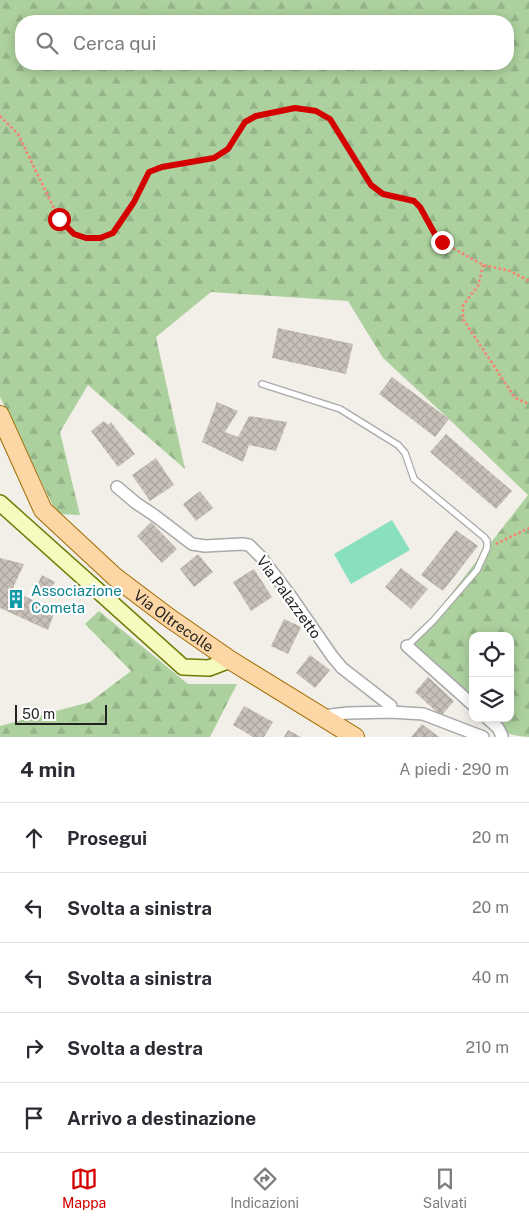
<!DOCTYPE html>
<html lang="it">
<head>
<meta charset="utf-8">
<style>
	:root { --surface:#fff; --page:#f2f2f3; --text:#2b2b33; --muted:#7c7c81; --line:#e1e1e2; --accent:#d40000 }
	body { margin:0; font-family:"Public Sans",sans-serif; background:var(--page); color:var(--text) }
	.controls { position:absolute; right:15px; bottom:15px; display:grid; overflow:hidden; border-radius:10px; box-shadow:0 2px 12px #0003 }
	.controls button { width:45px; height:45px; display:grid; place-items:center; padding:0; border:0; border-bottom:1px solid var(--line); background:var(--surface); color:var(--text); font:25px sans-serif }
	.scale { position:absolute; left:15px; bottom:12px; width:92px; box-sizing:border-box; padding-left:5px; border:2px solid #222; border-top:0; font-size:14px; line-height:18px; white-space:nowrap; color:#222; -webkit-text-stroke:4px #fff; paint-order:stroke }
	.stop { position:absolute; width:15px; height:15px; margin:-11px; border:4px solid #d40000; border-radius:50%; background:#fff }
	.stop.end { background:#d40000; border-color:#fff; box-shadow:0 1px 5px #0008 }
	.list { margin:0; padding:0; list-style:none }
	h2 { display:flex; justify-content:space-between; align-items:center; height:65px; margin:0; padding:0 20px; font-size:21px }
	h2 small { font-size:16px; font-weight:400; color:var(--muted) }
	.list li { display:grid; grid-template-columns:32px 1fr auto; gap:15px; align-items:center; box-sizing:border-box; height:70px; padding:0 20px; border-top:1px solid var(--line) }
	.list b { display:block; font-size:19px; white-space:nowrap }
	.list em { font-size:16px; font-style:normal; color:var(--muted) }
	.icon { flex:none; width:28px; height:28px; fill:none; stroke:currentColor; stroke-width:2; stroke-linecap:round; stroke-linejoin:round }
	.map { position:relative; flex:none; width:529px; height:737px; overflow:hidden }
	.search { position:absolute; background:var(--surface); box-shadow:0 2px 12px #0003; left:15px; right:15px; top:15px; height:55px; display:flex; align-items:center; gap:12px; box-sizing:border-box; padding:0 18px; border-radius:20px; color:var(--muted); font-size:19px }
	.sheet { height:415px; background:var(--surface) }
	nav { display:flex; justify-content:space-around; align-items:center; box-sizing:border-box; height:70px; border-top:1px solid var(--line); background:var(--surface); font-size:14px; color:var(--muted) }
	nav a { display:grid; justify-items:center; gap:2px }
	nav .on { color:var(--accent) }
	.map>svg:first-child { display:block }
	.forest { fill:url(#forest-firs); fill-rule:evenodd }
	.pitch { fill:#88e0be }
	.building { fill:url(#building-cross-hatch) }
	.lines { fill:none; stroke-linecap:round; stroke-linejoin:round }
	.lane-casing { stroke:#a9a9a9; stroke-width:8 }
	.street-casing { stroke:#a9a9a9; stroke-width:14 }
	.secondary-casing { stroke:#707d05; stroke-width:18 }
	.primary-casing { stroke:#a06b00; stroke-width:20 }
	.path { stroke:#fa8072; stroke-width:2.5; stroke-dasharray:2.5 2.5; stroke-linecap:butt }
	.lane { stroke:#fff; stroke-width:5.5 }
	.street { stroke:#fff; stroke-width:11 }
	.secondary { stroke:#f7fabf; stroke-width:15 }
	.primary { stroke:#fcd6a4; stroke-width:18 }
	.route { stroke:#d40000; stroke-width:6 }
	.labels { text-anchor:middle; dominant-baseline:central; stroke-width:4.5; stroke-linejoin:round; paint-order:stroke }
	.culture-label { font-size:15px; fill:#0d838f; stroke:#fff; text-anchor:start }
	.street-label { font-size:15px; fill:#222; stroke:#fff }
</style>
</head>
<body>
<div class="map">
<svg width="529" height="737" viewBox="0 0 529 737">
	<defs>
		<pattern id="forest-firs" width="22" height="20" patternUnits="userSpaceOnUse" patternTransform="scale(1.25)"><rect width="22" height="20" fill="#add19e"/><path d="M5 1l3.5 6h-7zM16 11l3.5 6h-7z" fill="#95b388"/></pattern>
		<pattern id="building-cross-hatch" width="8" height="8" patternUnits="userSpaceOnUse" patternTransform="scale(1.25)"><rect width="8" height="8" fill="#c7bfb8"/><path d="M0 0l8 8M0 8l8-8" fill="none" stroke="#aba49e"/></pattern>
	</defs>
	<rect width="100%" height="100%" fill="#f2efe9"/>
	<!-- forest -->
	<path class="forest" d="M0,0H529V737C509,736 499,731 484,718H510V636H473V707L412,644L528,495L450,420L383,358L348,301L211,292L156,337L185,469L88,385L60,432L80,515L57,514L0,397ZM21,21H508V64H21Z
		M99,611L188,684H237L210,737H0V726L90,702L131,671L85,624Z"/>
	<!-- pitch -->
	<path class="pitch" d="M392,520L410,550L351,584L334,554Z"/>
	<!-- building -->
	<path class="building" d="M278,328L353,344L346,374L272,358Z
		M392,377L449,419L435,437L379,394Z
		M217,402L238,411L225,432L238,437L249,416L287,422L276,451L249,445L243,462L202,442Z
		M104,421L108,425L111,422L135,454L118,467L91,431Z
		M446,434L512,491L496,509L430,452Z
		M156,458L174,485L150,501L132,475Z
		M200,491L213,508L196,521L183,504Z
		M151,522L177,549L162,563L137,536Z
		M456,530L478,546L443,591L421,575Z
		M198,554L213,572L194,587L180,569Z
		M0,558L24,564L12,590L55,611L48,630L0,608Z
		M401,568L428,589L411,609L385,587Z
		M254,569L272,597L251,611L233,582Z
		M42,575L55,582L46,597L35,590Z
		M284,619L301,627L288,654L271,646Z
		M310,655L330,670L315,688L296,673Z
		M428,677L454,701L441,716L415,692Z
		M244,706L273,722L264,737H253L233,725Z
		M422,724L439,737H411Z
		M288,730L301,737H284Z"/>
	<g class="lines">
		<!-- lane casing -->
		<g class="lane-casing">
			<path id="lane" d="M262,384L340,409L398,445L405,453L414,479L484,537L487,541V548L477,570L433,621L407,646"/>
		</g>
		<!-- street casing -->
		<g class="street-casing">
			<path id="street" d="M117,487L136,503L154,515L192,544L205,546L242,544L249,545L261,557L292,598L332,656L342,668L391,706V712
				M407,646L473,705
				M322,716L348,713L391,712L423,714L483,737
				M487,718L498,728L502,736L501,737"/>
		</g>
		<!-- secondary casing -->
		<g class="secondary-casing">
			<path id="secondary" d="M0,503L183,667L209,668L230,660"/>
		</g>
		<!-- primary casing -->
		<g class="primary-casing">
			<g id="primary">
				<path id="s1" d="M0,415L43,510L115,577L168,617L230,660L355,737"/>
			</g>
		</g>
		<!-- path -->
		<path class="path" d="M0,116L18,134L59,219L74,234L86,238H100L113,233L134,202L149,172L162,167L214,158L228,149L245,122L256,116L295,108L316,111L330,119L371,185L383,194L414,201L420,207L436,236L442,242L483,265L510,271L529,281
			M483,265L478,286L463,305V319L515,398L529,404
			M496,544L529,528"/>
		<!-- lane -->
		<use href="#lane" class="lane"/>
		<!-- street -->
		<use href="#street" class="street"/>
		<!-- secondary -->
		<use href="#secondary" class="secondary"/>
		<!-- primary -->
		<use href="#primary" class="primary"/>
	</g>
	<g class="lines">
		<!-- route -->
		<path class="route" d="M59,219L74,234L86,238H100L113,233L134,202L149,172L162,167L214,158L228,149L245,122L256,116L295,108L316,111L330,119L371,185L383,194L414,201L420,207L436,236L442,242"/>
	</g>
	<!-- icons -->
	<defs>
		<g id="building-bare" transform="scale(1.5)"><path d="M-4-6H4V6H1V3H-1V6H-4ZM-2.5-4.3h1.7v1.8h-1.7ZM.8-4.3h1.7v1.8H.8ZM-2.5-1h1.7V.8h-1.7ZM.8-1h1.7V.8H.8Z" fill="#0f9aa8" stroke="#fff" stroke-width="2.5" paint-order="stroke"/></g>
	</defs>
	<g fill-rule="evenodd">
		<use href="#building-bare" x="16" y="599"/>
	</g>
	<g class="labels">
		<!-- culture labels -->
		<g class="culture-label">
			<text x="31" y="590">Associazione<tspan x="31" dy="17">Cometa</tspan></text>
		</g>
		<!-- street labels -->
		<g class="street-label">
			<text transform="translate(289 597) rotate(54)">Via Palazzetto</text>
			<text stroke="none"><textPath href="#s1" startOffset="276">Via Oltrecolle</textPath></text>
		</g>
	</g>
</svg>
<div class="controls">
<button><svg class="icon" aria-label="locate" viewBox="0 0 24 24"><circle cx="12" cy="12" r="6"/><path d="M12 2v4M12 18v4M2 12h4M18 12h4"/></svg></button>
<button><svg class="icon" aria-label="layers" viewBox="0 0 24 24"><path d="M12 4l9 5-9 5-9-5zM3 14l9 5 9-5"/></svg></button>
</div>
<div class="scale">50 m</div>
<div class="stop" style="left:59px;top:219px"></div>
<div class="stop end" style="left:442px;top:242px"></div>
<div class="search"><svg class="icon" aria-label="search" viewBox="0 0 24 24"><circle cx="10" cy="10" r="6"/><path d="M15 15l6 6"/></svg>Cerca qui</div>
</div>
<section class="sheet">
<h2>4 min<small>A piedi · 290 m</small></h2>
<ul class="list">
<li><svg class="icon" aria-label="ahead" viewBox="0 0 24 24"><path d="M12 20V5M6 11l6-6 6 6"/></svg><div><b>Prosegui</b></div><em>20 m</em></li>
<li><svg class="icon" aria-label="left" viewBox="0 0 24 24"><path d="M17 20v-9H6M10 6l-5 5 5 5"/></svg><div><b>Svolta a sinistra</b></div><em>20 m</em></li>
<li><svg class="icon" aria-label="left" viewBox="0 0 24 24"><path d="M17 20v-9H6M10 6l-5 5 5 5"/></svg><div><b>Svolta a sinistra</b></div><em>40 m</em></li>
<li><svg class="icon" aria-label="right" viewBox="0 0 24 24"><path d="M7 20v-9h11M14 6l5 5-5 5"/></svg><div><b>Svolta a destra</b></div><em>210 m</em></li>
<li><svg class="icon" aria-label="arrive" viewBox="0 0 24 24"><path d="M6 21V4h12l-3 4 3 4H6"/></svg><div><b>Arrivo a destinazione</b></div></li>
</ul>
</section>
<nav>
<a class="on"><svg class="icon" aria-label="map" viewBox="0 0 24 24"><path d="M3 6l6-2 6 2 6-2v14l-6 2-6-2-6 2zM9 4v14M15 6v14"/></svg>Mappa</a>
<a><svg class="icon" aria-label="directions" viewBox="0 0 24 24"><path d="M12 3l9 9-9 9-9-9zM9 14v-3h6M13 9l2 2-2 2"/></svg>Indicazioni</a>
<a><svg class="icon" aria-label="saved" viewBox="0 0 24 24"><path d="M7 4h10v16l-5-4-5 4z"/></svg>Salvati</a>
</nav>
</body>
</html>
